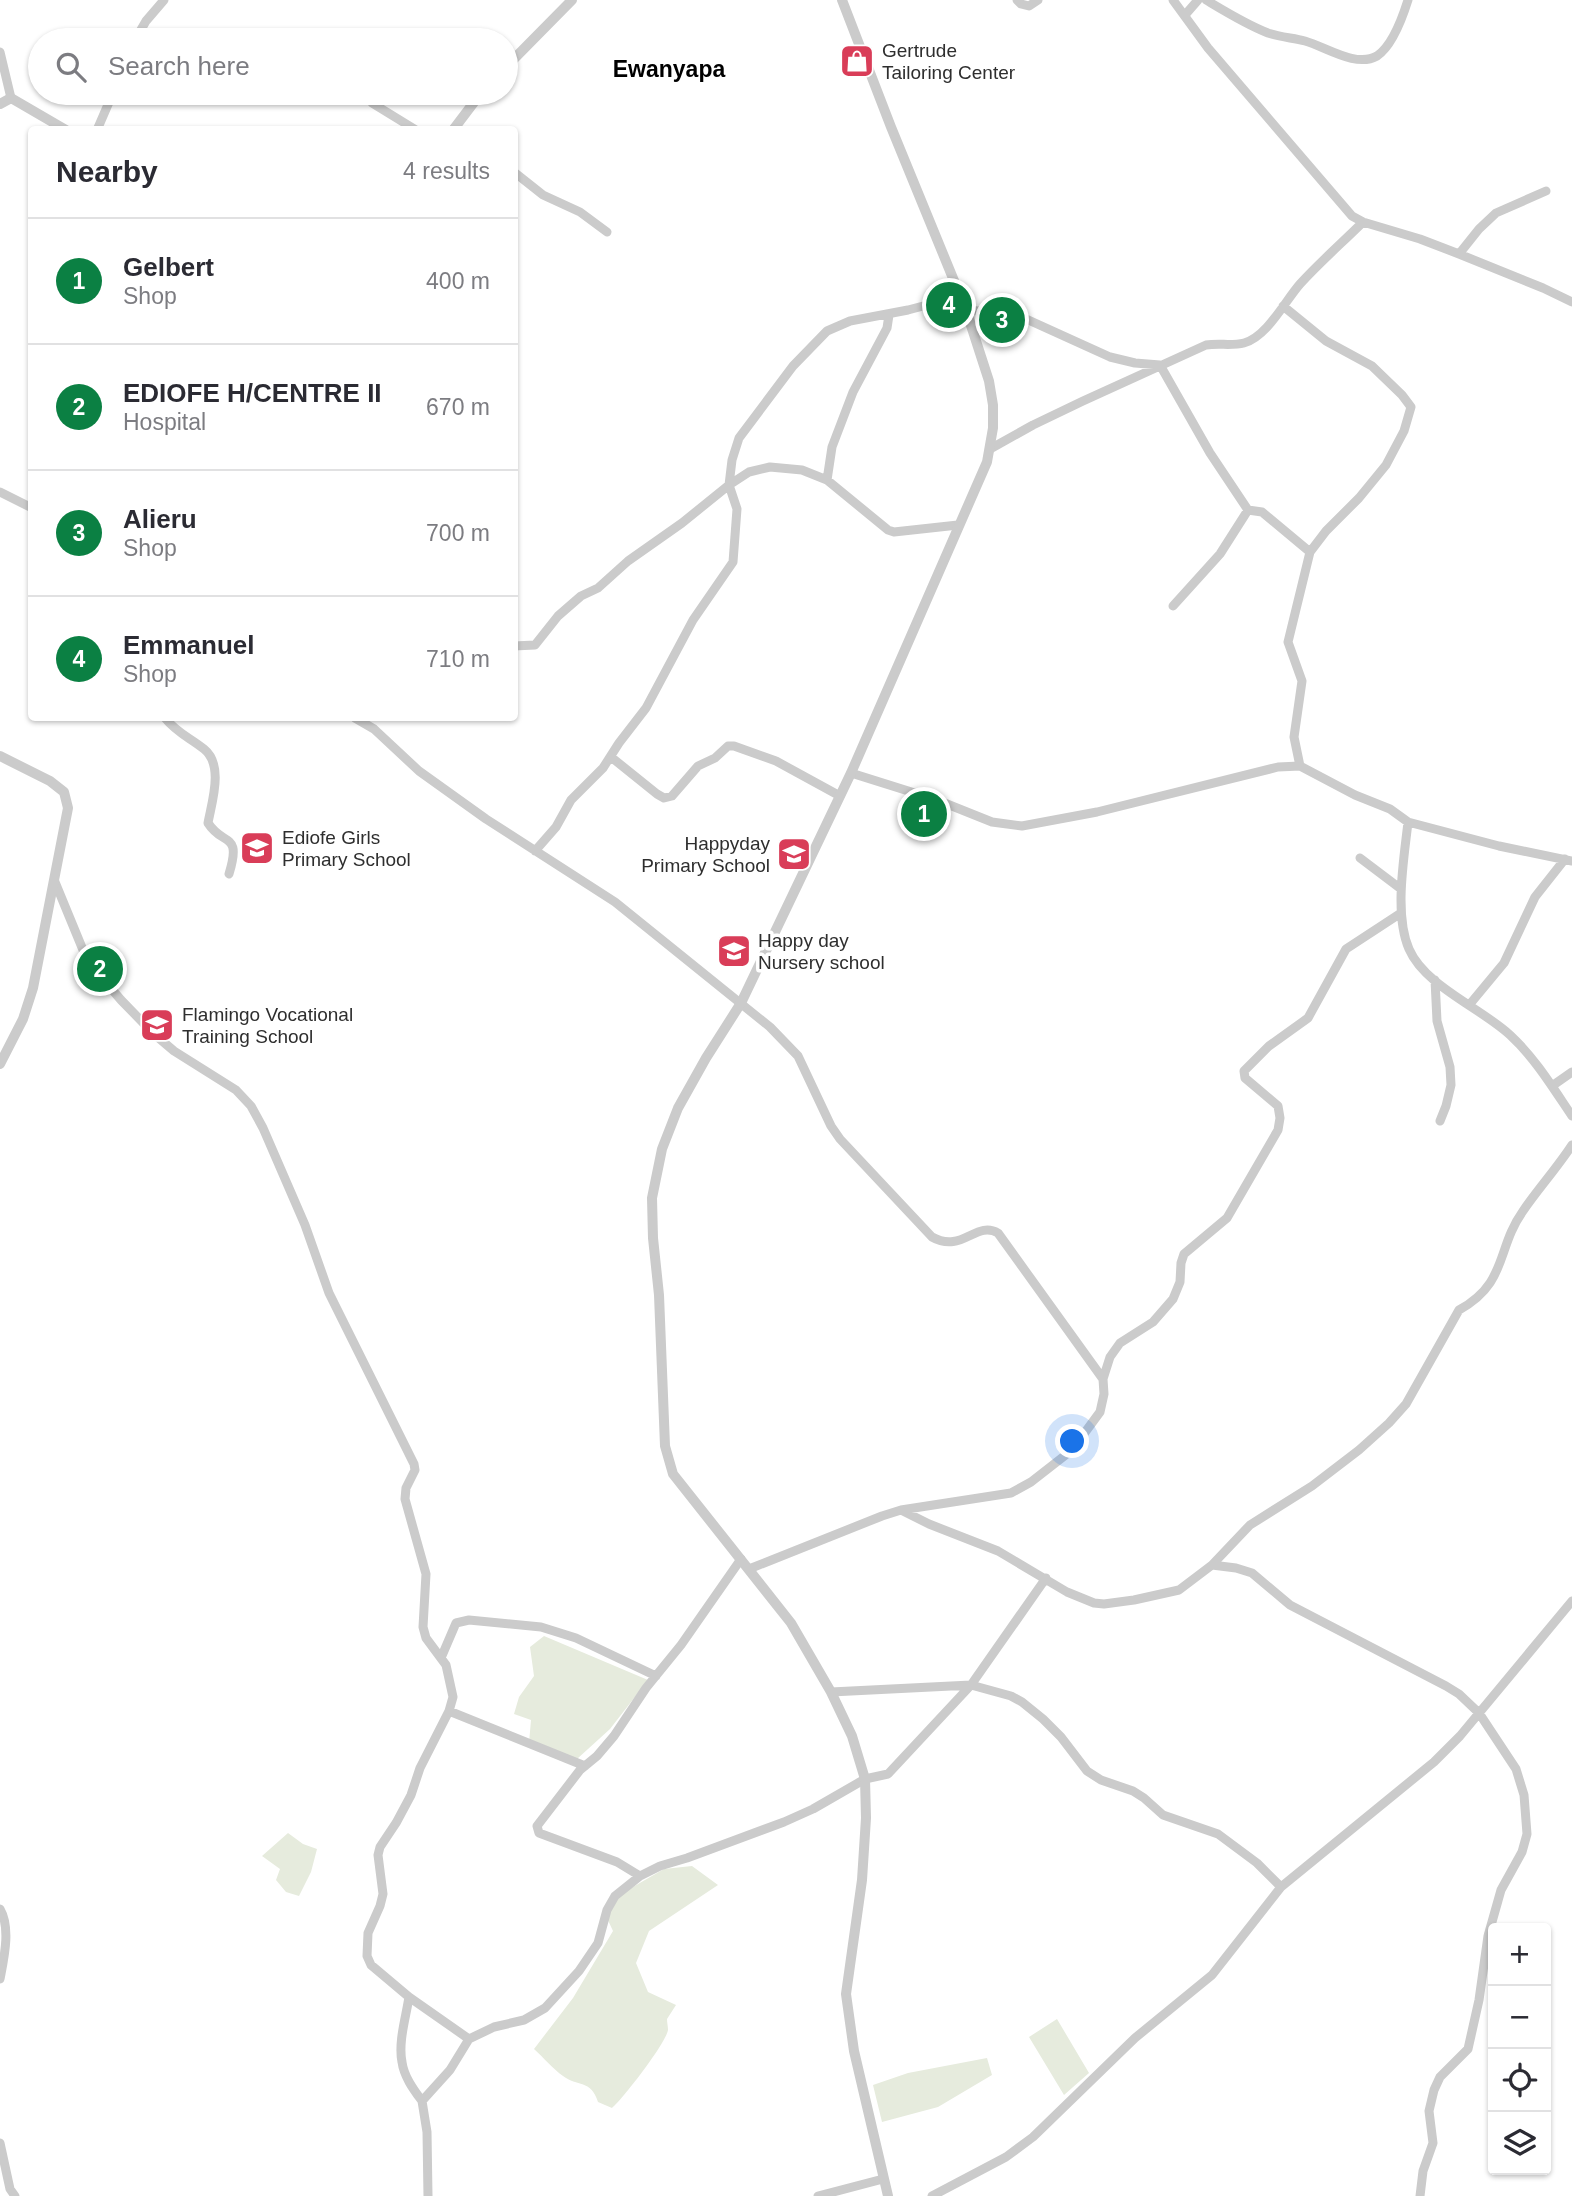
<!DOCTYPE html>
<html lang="en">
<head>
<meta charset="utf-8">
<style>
	:root { --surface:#fff; --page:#f7f7f7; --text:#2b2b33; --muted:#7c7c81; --line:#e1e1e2; --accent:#0b8043 }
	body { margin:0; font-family:Helvetica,sans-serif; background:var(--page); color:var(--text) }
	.controls { position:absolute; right:21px; bottom:21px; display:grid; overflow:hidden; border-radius:7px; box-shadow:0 2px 5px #0004 }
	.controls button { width:63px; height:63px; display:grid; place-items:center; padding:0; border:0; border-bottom:2px solid var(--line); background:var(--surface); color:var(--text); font:35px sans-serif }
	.you { position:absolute; left:1073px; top:1442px; width:24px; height:24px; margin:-18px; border:5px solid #fff; border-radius:50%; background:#1a73e8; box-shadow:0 0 0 10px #1a73e833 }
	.badge { display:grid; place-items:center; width:46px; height:46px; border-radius:50%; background:var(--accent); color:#fff; font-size:23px; font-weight:700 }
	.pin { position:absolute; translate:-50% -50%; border:4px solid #fff; box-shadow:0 2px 7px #0006 }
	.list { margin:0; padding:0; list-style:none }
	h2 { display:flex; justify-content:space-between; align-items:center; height:91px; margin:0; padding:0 28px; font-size:30px }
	h2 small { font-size:23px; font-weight:400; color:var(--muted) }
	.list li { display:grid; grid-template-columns:46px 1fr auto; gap:21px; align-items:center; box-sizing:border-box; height:126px; padding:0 28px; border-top:2px solid var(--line) }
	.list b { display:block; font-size:26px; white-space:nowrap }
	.list p { margin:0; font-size:23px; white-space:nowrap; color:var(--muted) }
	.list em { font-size:23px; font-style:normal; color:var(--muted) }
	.icon { flex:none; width:38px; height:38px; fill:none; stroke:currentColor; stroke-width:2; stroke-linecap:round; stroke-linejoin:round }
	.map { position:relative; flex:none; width:1572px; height:2196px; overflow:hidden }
	.search { position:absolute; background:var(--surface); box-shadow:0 2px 5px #0004; left:28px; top:28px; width:490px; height:77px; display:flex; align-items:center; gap:18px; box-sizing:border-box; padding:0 24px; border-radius:38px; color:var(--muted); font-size:26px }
	.panel { position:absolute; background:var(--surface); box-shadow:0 2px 5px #0004; left:28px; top:126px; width:490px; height:595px; border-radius:7px }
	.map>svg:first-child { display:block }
	.green { fill:#e6ebdd }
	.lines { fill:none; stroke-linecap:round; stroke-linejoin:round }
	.minor { stroke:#cbcbcb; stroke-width:9 }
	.tertiary { stroke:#cbcbcb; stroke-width:10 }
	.labels { text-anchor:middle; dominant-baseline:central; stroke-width:7; stroke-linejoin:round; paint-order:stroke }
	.poi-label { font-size:19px; fill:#2e2e2e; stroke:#fff; text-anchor:start }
	.quarter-label { font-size:23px; font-weight:bold; fill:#000; stroke:#fff }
</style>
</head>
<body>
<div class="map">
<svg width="1572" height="2196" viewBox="0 0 1572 2196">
	<rect width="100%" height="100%" fill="#fff"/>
	<!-- green -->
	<path class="green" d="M544,1636L648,1680L610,1729L577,1759L529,1743L531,1720L514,1714L519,1697L534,1676L530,1647Z
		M288,1833L303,1844L317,1849L311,1872L299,1896L286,1892L276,1880L280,1869L262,1856Z
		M692,1866L718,1885L649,1931L636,1963L648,1992L676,2005L667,2019C667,2023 668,2026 668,2030C666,2043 623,2099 612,2108L598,2102C591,2079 577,2087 563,2076C553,2069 544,2058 534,2049L573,1998L613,1931L606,1916L619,1895L664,1869Z
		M1057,2019L1089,2073L1064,2095L1029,2037Z
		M987,2058L992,2075L938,2107L882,2122L873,2085L908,2073Z"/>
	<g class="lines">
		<!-- minor -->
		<path class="minor" d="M1017,0L1021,4L1029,6L1038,0
			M1173,0L1208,48L1352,216L1363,222L1420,239L1459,254L1543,288L1572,302
			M1206,0C1226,12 1247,25 1268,33C1280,37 1293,38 1305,41C1326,47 1356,68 1377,56C1392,46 1403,16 1408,0
			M1185,15L1198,0
			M135,40L146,21L164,0
			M0,52L11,98
			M372,103L416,130
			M97,130L113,93
			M514,172L543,195L580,212L607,232
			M1459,254L1479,229L1496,213L1546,191
			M1283,306L1326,341L1372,366L1402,395L1411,407L1404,431L1386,465L1359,498L1326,531L1310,552L1288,642L1302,681L1294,737L1300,766
			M966,310L1003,313L1024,318L1110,357L1135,363L1160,365L1210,453L1248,510L1262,512L1310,552
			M990,449L1033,425L1083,401L1206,345C1219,343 1232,346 1244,343C1267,337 1285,301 1300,284C1320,262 1342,243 1363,222
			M827,480L832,447L853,392L887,328L889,315
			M0,492L32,508
			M1173,606L1220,554L1248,510
			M514,646L535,645L558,616L581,596L598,588L628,561L682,523L729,485L749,472L770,467L802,470L827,480L888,530L894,532L958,525
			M165,718C177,733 189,737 204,749C224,765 212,801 208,823C223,847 242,831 229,874
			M355,718L374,729L419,771L486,819L615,902L770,1027L798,1056L831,1126L840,1139L932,1237C962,1254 976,1220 998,1233L1103,1379
			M611,757L657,794L664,798L672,796L698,766L715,758L728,746H734L776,761L840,796
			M851,773L937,800L992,822L1022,826L1097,812L1278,767L1300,766L1355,795L1390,809L1408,822L1499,846L1572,861
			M1408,822C1404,859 1394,914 1409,949C1425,986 1481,1008 1510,1035C1535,1058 1553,1088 1572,1116
			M535,851L556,827L571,800L603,768L619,743L646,708L693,620L733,562L737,509L729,485L732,460L739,438L793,366L827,331L850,321L908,310L961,296
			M1360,858L1401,889
			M55,882L83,950L92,966L121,1000L154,1034L174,1051L236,1090L251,1106L263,1128L305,1225L329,1293L414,1464L415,1470L406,1488L405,1499L426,1574L423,1627L426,1638L446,1665L453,1697L449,1711L420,1768L411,1795L396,1823L380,1847L378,1855L383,1894L380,1906L368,1933L367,1956L371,1965L409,1997C406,2017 398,2042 402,2062C404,2077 414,2090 422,2101
			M1435,980L1437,1021L1450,1067L1451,1085L1446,1106L1440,1121
			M1470,1004L1504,963L1535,897L1565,859
			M1552,1086L1572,1072
			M901,1510L929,1524L998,1551L1067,1592L1094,1603L1104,1604L1134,1600L1179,1590L1212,1565L1236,1568L1252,1573L1290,1605L1446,1686L1459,1694L1479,1713L1516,1769L1524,1795L1527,1834L1522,1852L1501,1890L1488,1936L1479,2000L1468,2049L1440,2077L1434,2090L1429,2111L1433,2143L1423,2171L1420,2196
			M1212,1565L1250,1525L1312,1486L1359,1450L1389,1423L1406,1404L1459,1310C1508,1283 1496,1249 1523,1211C1538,1189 1557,1168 1572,1145
			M749,1569L882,1516L901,1510L1011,1493L1031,1482L1072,1450L1100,1412L1104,1394L1103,1379L1110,1357L1120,1343L1153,1322L1173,1299L1180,1282L1181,1263L1184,1254L1227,1218L1278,1130L1280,1118L1278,1106L1245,1078L1244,1071L1269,1046L1308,1018L1346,949L1401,913
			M441,1658L456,1623L469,1620L541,1627L576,1638L656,1676
			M831,1692L971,1685L1011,1696L1022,1702L1043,1719L1061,1737L1087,1771L1101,1780L1133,1791L1144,1798L1163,1815L1218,1834L1257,1863L1281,1887
			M449,1711L585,1766
			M640,1876L617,1862L539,1833L537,1826L580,1770L597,1756L614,1736L646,1688L681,1645L741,1559
			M0,1909C11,1928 4,1958 0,1979
			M409,1997L469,2039
			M0,2143L10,2189L15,2196
			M428,2196L427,2132L422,2101L450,2070L469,2039L494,2027L524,2020L545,2008L579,1971L598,1943L607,1910L615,1896L640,1876L660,1866L687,1858L784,1822L813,1809L865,1779L888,1774L971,1685L1046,1578
			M818,2196L883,2179
			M932,2196L1006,2157L1033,2137L1135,2038L1212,1975L1281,1887L1434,1762L1460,1736L1572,1601"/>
		<!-- tertiary -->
		<path class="tertiary" d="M842,0L891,127L966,310L989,381L993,405V428L987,462L851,773L741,1003L706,1058L678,1108L662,1149L652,1198L653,1238L659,1295L665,1446L673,1474L791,1623L831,1692L852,1736L865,1779L866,1818L862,1880L846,1994L854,2051L888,2196
			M506,67L572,0
			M0,104L11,98L66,130
			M453,130L481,93
			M0,756L50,781L64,792L68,808L33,988L23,1019L0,1064"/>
	</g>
	<!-- icons -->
	<defs>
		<g id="shop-square" transform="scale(1.75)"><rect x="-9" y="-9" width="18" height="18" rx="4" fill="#d93d58" stroke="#fff"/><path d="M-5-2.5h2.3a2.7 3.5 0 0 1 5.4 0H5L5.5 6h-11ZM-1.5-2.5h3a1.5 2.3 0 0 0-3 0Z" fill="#fff"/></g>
		<g id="school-square" transform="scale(1.75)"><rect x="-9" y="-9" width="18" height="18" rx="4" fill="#d93d58" stroke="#fff"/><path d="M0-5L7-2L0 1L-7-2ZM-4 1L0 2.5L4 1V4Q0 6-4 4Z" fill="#fff"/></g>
	</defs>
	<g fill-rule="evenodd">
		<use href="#shop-square" x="857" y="61"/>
		<use href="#school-square" x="257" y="848"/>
		<use href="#school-square" x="794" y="854"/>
		<use href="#school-square" x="734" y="951"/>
		<use href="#school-square" x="157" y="1025"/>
	</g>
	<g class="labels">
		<!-- poi labels -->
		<g class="poi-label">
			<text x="882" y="50">Gertrude<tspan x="882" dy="22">Tailoring Center</tspan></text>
			<text x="282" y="837">Ediofe Girls<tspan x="282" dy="22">Primary School</tspan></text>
			<text x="770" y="843" text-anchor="end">Happyday<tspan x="770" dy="22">Primary School</tspan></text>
			<text x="758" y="940">Happy day<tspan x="758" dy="22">Nursery school</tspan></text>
			<text x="182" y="1014">Flamingo Vocational<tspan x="182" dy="22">Training School</tspan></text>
		</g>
		<!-- quarter labels -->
		<g class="quarter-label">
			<text x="669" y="69">Ewanyapa</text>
		</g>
	</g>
</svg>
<div class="controls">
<button>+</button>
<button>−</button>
<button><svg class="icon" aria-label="locate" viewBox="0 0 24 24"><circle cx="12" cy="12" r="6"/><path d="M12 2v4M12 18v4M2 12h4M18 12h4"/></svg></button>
<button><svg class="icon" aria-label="layers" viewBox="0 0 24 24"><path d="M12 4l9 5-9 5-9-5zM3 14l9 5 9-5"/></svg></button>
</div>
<div class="you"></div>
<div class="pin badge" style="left:924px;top:814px">1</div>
<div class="pin badge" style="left:100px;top:969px">2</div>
<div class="pin badge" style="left:1002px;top:320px">3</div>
<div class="pin badge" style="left:949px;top:305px">4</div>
<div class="search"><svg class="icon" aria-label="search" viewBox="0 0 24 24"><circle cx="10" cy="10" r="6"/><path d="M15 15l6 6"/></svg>Search here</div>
<section class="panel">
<h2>Nearby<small>4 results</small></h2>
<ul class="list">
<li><span class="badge">1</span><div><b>Gelbert</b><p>Shop</p></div><em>400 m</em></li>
<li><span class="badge">2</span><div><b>EDIOFE H/CENTRE II</b><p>Hospital</p></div><em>670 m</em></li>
<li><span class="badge">3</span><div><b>Alieru</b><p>Shop</p></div><em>700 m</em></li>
<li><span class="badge">4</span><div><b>Emmanuel</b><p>Shop</p></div><em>710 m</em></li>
</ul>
</section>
</div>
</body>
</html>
